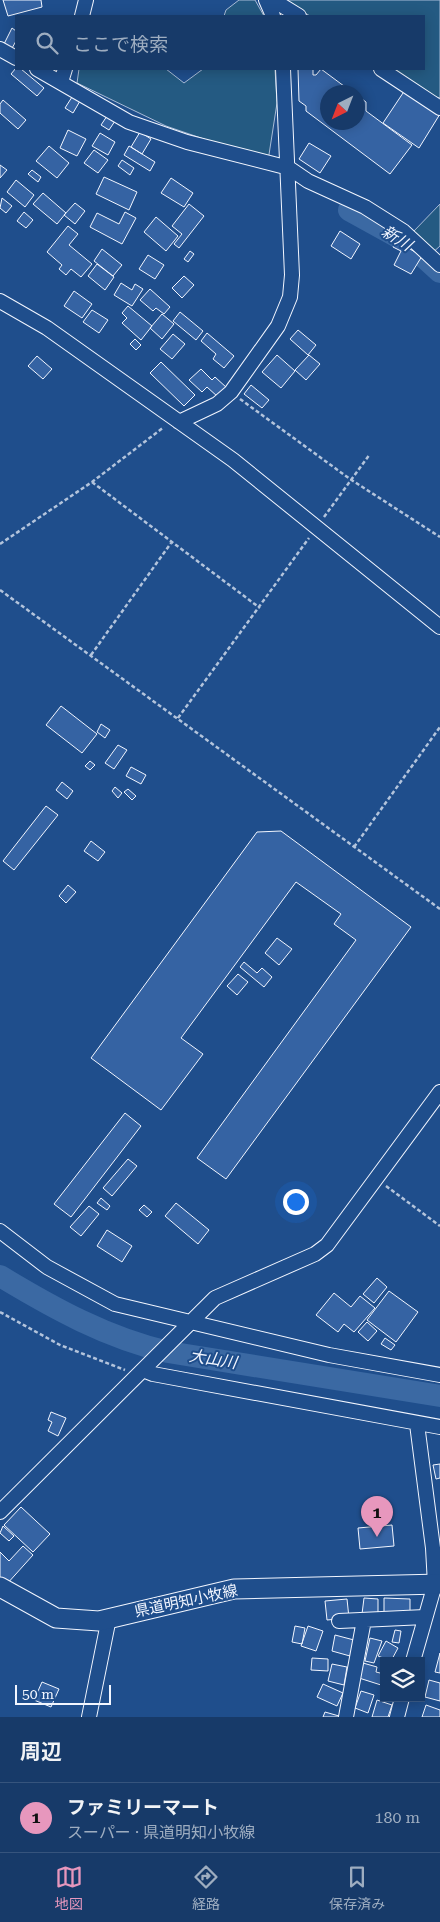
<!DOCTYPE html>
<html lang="ja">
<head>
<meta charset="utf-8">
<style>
	:root { --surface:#173a69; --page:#20416f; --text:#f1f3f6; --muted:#9eadc0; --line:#36547d; --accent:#e797bd }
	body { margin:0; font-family:"Roboto Serif","Noto Sans JP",serif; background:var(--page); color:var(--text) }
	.controls { position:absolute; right:15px; bottom:15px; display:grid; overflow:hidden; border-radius:0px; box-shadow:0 2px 12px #0003 }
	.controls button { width:45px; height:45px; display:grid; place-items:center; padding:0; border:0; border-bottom:1px solid var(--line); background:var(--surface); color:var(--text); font:25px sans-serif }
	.compass { position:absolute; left:320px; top:85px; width:45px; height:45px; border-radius:50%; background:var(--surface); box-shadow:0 2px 12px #0003; rotate:222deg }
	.scale { position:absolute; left:15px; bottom:12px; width:96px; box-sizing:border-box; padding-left:5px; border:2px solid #f2f6ff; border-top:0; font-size:14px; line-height:18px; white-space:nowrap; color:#f2f6ff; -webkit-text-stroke:4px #1f4e8c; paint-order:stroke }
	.you { position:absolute; left:295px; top:1201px; width:18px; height:18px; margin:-12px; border:4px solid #fff; border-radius:50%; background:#1a73e8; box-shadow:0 0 0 8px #1a73e833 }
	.badge { display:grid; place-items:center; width:32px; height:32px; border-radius:50%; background:var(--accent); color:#111; font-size:16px; font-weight:700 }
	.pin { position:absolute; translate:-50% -41px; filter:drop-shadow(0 1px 2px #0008) }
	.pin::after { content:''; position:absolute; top:26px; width:18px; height:15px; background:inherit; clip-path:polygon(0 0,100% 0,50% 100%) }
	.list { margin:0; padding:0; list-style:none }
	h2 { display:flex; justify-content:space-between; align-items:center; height:65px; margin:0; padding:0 20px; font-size:21px }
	h2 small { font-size:16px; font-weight:400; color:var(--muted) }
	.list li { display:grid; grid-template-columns:32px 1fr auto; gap:15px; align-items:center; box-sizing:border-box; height:70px; padding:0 20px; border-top:1px solid var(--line) }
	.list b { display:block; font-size:19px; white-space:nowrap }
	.list p { margin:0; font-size:16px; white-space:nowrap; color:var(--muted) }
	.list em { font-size:16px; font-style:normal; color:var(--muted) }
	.icon { flex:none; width:28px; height:28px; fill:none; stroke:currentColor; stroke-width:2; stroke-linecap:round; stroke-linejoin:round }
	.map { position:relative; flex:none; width:440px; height:1717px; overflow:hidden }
	.search { position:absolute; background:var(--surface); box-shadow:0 2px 12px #0003; left:15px; right:15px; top:15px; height:55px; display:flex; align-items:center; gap:12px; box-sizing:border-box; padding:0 18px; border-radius:0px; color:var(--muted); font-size:19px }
	.sheet { height:135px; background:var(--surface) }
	nav { display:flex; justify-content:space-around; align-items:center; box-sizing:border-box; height:70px; border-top:1px solid var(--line); background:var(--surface); font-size:14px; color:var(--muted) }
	nav a { display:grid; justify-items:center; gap:2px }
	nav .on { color:var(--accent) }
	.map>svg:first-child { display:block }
	.green { fill:#245a82; stroke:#a8bbd7 }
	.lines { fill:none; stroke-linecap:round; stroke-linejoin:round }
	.river { stroke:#3b69a3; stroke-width:22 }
	.building { fill:#3563a3; stroke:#f2f6ff }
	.minor-casing { stroke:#f2f6ff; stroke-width:16 }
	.major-casing { stroke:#f2f6ff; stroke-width:21 }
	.path { stroke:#b3c4dc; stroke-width:2.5; stroke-dasharray:4 2.5; stroke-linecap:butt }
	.minor { stroke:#1f4e8c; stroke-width:14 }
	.major { stroke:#1f4e8c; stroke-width:19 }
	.labels { text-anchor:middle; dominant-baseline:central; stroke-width:4; stroke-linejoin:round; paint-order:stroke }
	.street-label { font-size:15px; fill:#f2f6ff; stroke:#1f4e8c }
	.water-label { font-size:16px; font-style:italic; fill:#f2f6ff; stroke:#1f4e8c }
</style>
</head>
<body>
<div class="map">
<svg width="440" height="1717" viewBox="0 0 440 1717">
	<rect width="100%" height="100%" fill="#1f4e8c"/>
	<!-- green -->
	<path class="green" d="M239,0H255L264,16H224L226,10Z
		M284,0H440V98L432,96L391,69H424V16H310Z
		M79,69H166L184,83L203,69H275L277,103L268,161L166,126L77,83Z
		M440,204V246L431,254L413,232Z"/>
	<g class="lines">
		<!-- river -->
		<path class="river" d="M349,210L407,242L440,272
			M0,1276C53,1308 107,1338 168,1352L440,1396"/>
	</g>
	<!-- building -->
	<path class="building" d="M3,0H41L42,7L8,16Z
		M12,28L16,31V41L11,50L3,46Z
		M16,68L21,69L44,88L37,96L11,74Z
		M298,69H313V75H316L321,69L352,92H328V122H358V96L366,102V111L412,145L390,174L306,111V106L299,101Z
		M405,90L440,114L419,148L383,123Z
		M72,97L80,101L73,113L65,108Z
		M3,100L26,120L18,129L0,113V104Z
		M107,116L115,121L109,130L101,125Z
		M68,130L86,139L77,156L60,148Z
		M140,132L151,139L142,154L131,147Z
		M100,133L115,142L108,155L92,146Z
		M309,143L331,156L320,173L299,159Z
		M49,146L69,163L57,178L36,161Z
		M129,146L155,162L150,171L124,155Z
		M94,150L108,160L98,173L84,163Z
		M122,160L134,168L130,175L118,166Z
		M0,165L7,170L0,178Z
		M32,170L41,177L38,182L28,174Z
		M104,177L137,192L129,210L96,194Z
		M171,178L193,193L184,207L161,193Z
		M16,180L34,195L25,207L7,192Z
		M43,193L66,213L57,224L33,204Z
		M2,198L12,206L6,213L0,208Z
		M75,203L85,211L75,224L64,215Z
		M189,204L204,216L179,248L174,244L182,234L172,226Z
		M24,212L33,220L26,228L17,221Z
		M125,212L136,218L122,244L90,227L97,213L119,224Z
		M156,217L178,236L166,251L144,232Z
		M68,226L78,234L69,245L92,264L81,277L71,269L66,275L59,269L62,265L47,252Z
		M340,231L360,244L351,259L331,246Z
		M396,241L422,256L411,274L394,265L401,251L393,247Z
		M102,249L122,265L113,276L94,261Z
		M190,251L194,254L188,262L184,259Z
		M148,255L164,265L155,279L139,269Z
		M97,264L114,277L105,290L88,276Z
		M184,276L194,285L182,298L172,288Z
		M121,283L132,290L135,284L143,289L132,306L114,295Z
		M150,289L170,307L164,314L156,308L153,311L140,300Z
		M74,291L92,304L82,318L64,306Z
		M128,306L152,326L141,340L122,323L127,318L122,313Z
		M92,310L108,320L99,333L83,322Z
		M180,312L203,331L196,340L173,321Z
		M162,314L174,324L162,339L150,328Z
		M298,330L316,345L308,355L290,339Z
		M207,333L234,356L224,368L213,359L216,354L201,341Z
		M173,334L185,344L172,359L160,349Z
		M135,339L141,345L136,350L130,344Z
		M277,355L295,371L281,388L262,372Z
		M309,355L320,364L306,380L295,370Z
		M37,356L52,369L43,379L28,366Z
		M161,362L195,395L184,406L150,373Z
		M201,369L212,380L215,377L227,388L218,397L207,387L202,392L189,380Z
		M251,385L269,400L262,408L244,394Z
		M61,706L97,734L82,753L46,725Z
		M101,724L110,730L105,738L97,732Z
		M118,745L127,750L114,769L105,763Z
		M90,761L95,765L90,770L85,766Z
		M131,767L146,775L141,784L126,776Z
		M62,782L73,791L67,799L56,790Z
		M115,787L122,793L118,798L112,791Z
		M128,789L136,796L132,800L124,792Z
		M46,806L58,815L14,870L3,861Z
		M281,831L411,927L226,1179L197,1158L356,940L334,924L341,914L296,882L181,1038L203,1054L161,1110L91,1058L257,832Z
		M91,841L105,852L98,861L84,851Z
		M68,885L76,892L66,903L59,896Z
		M277,938L292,949L279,965L265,953Z
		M244,962L257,973L262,968L272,977L264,987L240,967Z
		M238,974L248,982L237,995L227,986Z
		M125,1113L141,1126L71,1217L54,1204Z
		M128,1159L137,1166L112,1196L103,1188Z
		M101,1198L110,1206L107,1210L97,1203Z
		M176,1203L209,1230L198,1244L165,1216Z
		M144,1205L152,1212L147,1217L139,1210Z
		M89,1206L99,1214L81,1236L70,1227Z
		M107,1230L132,1246L122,1262L97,1246Z
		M377,1278L387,1287L374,1303L363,1294Z
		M389,1291L418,1312L396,1342L367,1320Z
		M334,1293L351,1307L360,1296L375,1308L354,1332L344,1324L338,1332L316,1315Z
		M367,1322L377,1331L368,1341L358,1332Z
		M385,1338L395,1345L391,1350L381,1344Z
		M51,1412L66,1418L58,1436L48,1431L52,1422L48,1420Z
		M440,1464V1478L436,1479L433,1465Z
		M21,1507L50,1534L33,1552L4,1525Z
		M392,1525L394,1546L360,1549L358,1528Z
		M3,1526L14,1536L9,1541L0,1533Z
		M23,1546L33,1555L6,1585L0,1579V1552L9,1561Z
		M364,1598L378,1599V1614H362Z
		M384,1598L410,1599V1615H384Z
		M347,1599L349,1618L327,1620L325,1601Z
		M295,1626L305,1628L302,1644L292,1642Z
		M308,1626L323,1631L316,1651L301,1646Z
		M395,1630L401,1631L399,1643L392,1642Z
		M335,1635L354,1640L350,1656L332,1651Z
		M370,1638L382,1641L374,1663L365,1661Z
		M386,1641L398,1648L391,1661L378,1656Z
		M440,1653V1673L435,1672Z
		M312,1658L328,1659V1671L311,1670Z
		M363,1663L377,1667L376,1672L384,1674L381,1685L359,1678Z
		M332,1664L347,1667L344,1685L328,1681Z
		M429,1680L440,1683V1701L425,1697Z
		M42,1682L59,1689L51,1707L34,1700Z
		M323,1684L343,1693L337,1706L317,1697Z
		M361,1691L374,1695L368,1713L355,1708Z
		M377,1700L392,1705L388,1717H372Z
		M426,1705L440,1710V1717H422Z
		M325,1712L339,1716V1717H323Z"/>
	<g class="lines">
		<!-- minor casing -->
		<g class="minor-casing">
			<path id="minor" d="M266,0L273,16
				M273,0L299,16
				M82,16L86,0
				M0,49L16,58
				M37,69L129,122L187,142L289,168L308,181L365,207L403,231L440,265
				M381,69L440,108
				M61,82L65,69
				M0,301L47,328L233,460L440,627
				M179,422L217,404L231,392L278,326L290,297L292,275L283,69
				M0,1231L47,1267L115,1304L329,1355L440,1375
				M143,1370L153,1374L440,1427
				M0,1512L215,1298L315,1254L327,1245L440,1092
				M339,1621L425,1617
				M413,1661L435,1584L433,1548L417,1424
				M89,1717L109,1618
				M346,1717L364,1620
				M397,1717L402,1698"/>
		</g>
		<!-- major casing -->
		<g class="major-casing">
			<path id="major" d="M0,1587L56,1618L99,1621L234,1589L440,1584"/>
		</g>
		<!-- path -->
		<path class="path" d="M240,399L350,479L440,537
			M92,482L260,608
			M324,517L370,454
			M0,544L92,482L164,427
			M0,590L440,909
			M91,655L171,543
			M178,718L309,538
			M354,847L440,727
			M386,1186L440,1226
			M0,1312L60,1345L125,1370"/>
		<!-- minor -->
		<use href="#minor" class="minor"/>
		<!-- major -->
		<use href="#major" class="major"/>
	</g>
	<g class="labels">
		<!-- street labels -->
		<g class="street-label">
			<text transform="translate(186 1601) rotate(-12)">県道明知小牧線</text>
		</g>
		<!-- water labels -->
		<g class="water-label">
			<text transform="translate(397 238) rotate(32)">新川</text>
			<text transform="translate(213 1359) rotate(9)">大山川</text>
		</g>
	</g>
</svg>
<div class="controls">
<button><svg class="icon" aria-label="layers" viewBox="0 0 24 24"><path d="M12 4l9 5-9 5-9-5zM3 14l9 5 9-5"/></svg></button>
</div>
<svg class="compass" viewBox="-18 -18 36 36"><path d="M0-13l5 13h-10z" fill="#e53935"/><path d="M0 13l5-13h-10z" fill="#9eadc0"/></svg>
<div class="scale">50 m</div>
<div class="you"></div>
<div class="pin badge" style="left:377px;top:1537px">1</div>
<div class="search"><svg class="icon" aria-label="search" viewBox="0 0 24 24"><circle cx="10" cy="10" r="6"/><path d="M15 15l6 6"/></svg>ここで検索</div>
</div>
<section class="sheet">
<h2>周辺<small></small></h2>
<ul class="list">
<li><span class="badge">1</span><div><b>ファミリーマート</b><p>スーパー · 県道明知小牧線</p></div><em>180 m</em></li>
</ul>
</section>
<nav>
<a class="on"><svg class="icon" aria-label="map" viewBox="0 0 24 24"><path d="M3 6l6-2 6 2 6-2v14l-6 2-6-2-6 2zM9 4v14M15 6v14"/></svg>地図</a>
<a><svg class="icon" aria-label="directions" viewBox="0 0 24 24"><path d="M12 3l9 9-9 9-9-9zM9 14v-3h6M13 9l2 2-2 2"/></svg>経路</a>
<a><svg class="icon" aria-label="saved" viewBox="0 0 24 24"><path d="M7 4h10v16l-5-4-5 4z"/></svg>保存済み</a>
</nav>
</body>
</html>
